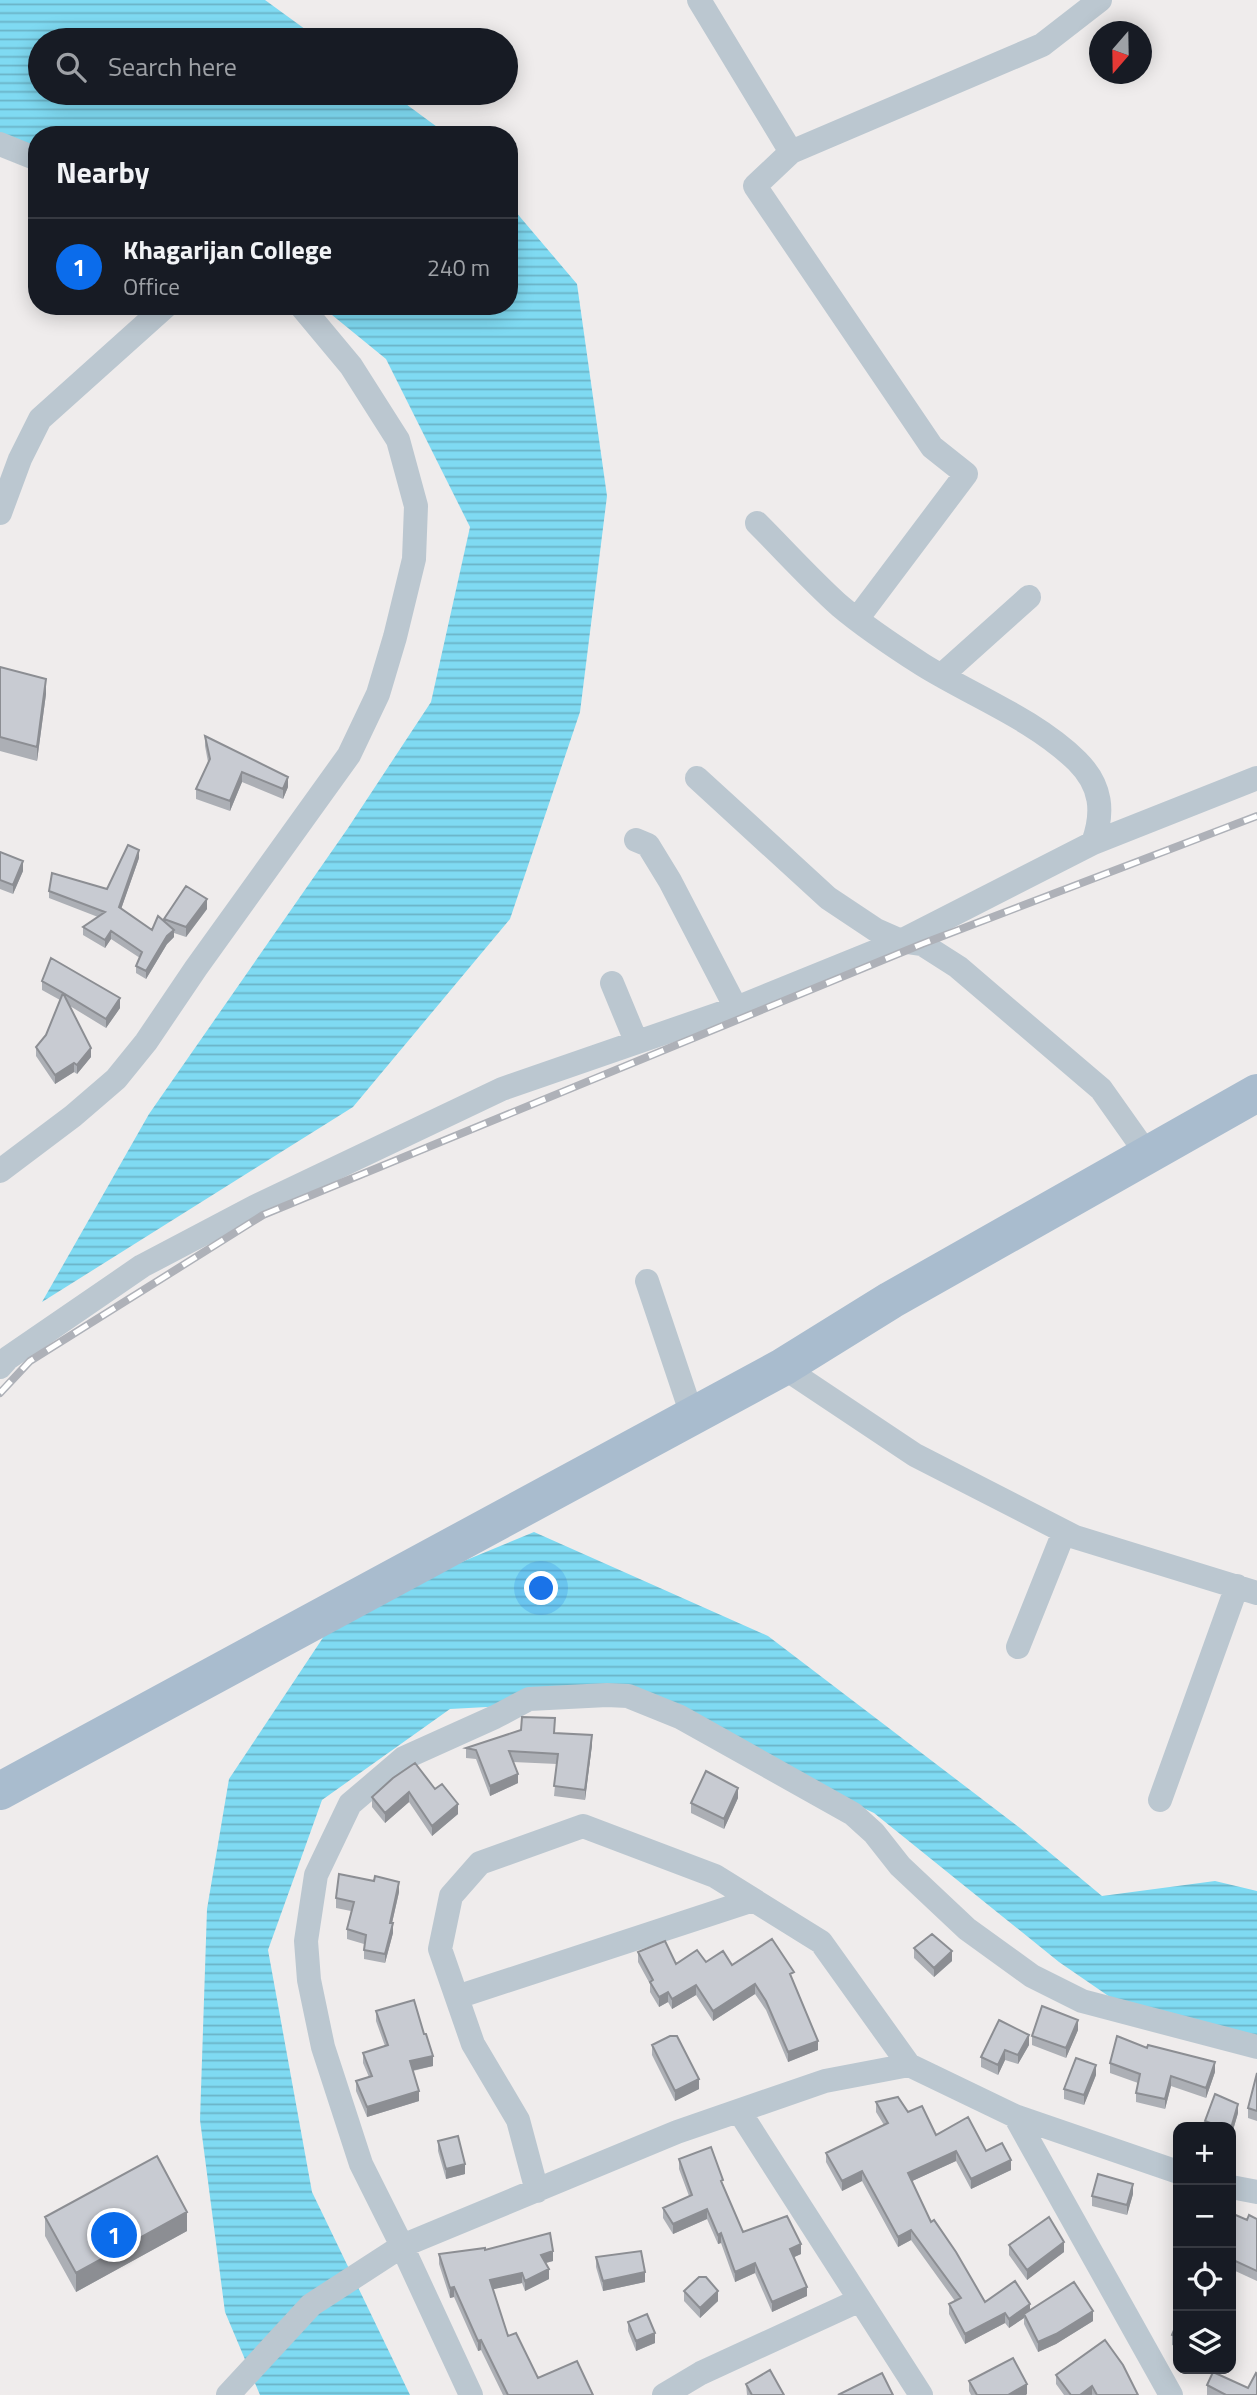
<!DOCTYPE html>
<html lang="en">
<head>
<meta charset="utf-8">
<style>
	:root { --surface:#171b24; --page:#20242c; --text:#f1f3f6; --muted:#9ea1a6; --line:#363941; --accent:#0b6ceb }
	body { margin:0; font-family:"Titillium Web",sans-serif; background:var(--page); color:var(--text) }
	.controls { position:absolute; right:21px; bottom:21px; display:grid; overflow:hidden; border-radius:14px; box-shadow:0 4px 18px #0003 }
	.controls button { width:63px; height:63px; display:grid; place-items:center; padding:0; border:0; border-bottom:2px solid var(--line); background:var(--surface); color:var(--text); font:35px sans-serif }
	.compass { position:absolute; left:1089px; top:21px; width:63px; height:63px; border-radius:50%; background:var(--surface); box-shadow:0 4px 18px #0003; rotate:200deg }
	.you { position:absolute; left:542px; top:1589px; width:24px; height:24px; margin:-18px; border:5px solid #fff; border-radius:50%; background:#1a73e8; box-shadow:0 0 0 10px #1a73e833 }
	.badge { display:grid; place-items:center; width:46px; height:46px; border-radius:50%; background:var(--accent); color:#fff; font-size:23px; font-weight:700 }
	.pin { position:absolute; translate:-50% -50%; border:4px solid #fff; box-shadow:0 2px 7px #0006 }
	.list { margin:0; padding:0; list-style:none }
	h2 { display:flex; justify-content:space-between; align-items:center; height:91px; margin:0; padding:0 28px; font-size:30px }
	h2 small { font-size:23px; font-weight:400; color:var(--muted) }
	.list li { display:grid; grid-template-columns:46px 1fr auto; gap:21px; align-items:center; box-sizing:border-box; height:98px; padding:0 28px; border-top:2px solid var(--line) }
	.list b { display:block; font-size:26px; white-space:nowrap }
	.list p { margin:0; font-size:23px; white-space:nowrap; color:var(--muted) }
	.list em { font-size:23px; font-style:normal; color:var(--muted) }
	.icon { flex:none; width:38px; height:38px; fill:none; stroke:currentColor; stroke-width:2; stroke-linecap:round; stroke-linejoin:round }
	.map { position:relative; flex:none; width:1257px; height:2395px; overflow:hidden }
	.search { position:absolute; background:var(--surface); box-shadow:0 4px 18px #0003; left:28px; top:28px; width:490px; height:77px; display:flex; align-items:center; gap:18px; box-sizing:border-box; padding:0 24px; border-radius:38px; color:var(--muted); font-size:26px }
	.panel { position:absolute; background:var(--surface); box-shadow:0 4px 18px #0003; left:28px; top:126px; width:490px; height:189px; border-radius:28px }
	.map>svg:first-child { display:block }
	.water { fill:url(#water-rules) }
	.lines { fill:none; stroke-linecap:round; stroke-linejoin:round }
	.street { stroke:#bbc7d0; stroke-width:24 }
	.primary { stroke:#a9bcce; stroke-width:38 }
	.rail-casing { stroke:#aeb1b8; stroke-width:8 }
	.rail { stroke:#fff; stroke-width:5; stroke-dasharray:16; stroke-linecap:butt }
	.wall { fill:#acafb5 }
	.shaded-wall { fill:#8c8e93 }
	.building { fill:#c8cbd2; stroke:#8c8e93; stroke-width:2 }
</style>
</head>
<body>
<div class="map">
<svg width="1257" height="2395" viewBox="0 0 1257 2395">
	<defs>
		<pattern id="water-rules" width="6" height="5" patternUnits="userSpaceOnUse" patternTransform="scale(1.75)"><rect width="6" height="5" fill="#7fdaf2"/><path d="M0 2.5h6" fill="none" stroke="#6ab3c7"/></pattern>
	</defs>
	<rect width="100%" height="100%" fill="#efecec"/>
	<!-- water -->
	<path class="water" d="M0,0H265L320,40H40V93H391L448,135H37V163L0,151Z
		M509,204L577,284L607,496L580,712L510,919L353,1107L42,1302L149,1114L348,828L431,702L470,527L386,359L321,306H509Z
		M534,1532L768,1636L1020,1828L1102,1896L1215,1881L1257,1891V2057L1155,2028L1059,1962L874,1813L631,1699L450,1709L322,1800L268,1950L312,2192L410,2395H260L225,2312L200,2120L207,1909L229,1779L340,1612Z"/>
	<g class="lines">
		<!-- street -->
		<path class="street" d="M699,0L791,152
			M0,144L37,159
			M0,513L20,459L40,419L166,306
			M757,523C785,551 811,580 840,606C866,628 895,647 923,665C973,696 1034,719 1077,761C1102,786 1104,812 1093,843
			M857,619L966,474L932,447L755,186L791,152L1042,45L1100,0
			M942,675L1029,597
			M697,778L828,898L876,930L901,941L922,944L958,967L1101,1089L1147,1154
			M636,840L648,845L670,881L736,1008
			M612,983L636,1041
			M0,1171L73,1116L116,1079L146,1042L196,968L349,755L378,694L395,637L414,559L416,506L398,440L351,366L301,306
			M647,1281L692,1415
			M0,1367L8,1358L142,1266L254,1207L502,1089L736,1008L901,941L1093,843L1257,778
			M783,1367L915,1455L1075,1537L1257,1593
			M1018,1647L1064,1532
			M1160,1800L1237,1586
			M457,1997L753,1900
			M739,2111L921,2395
			M1015,2116L1171,2395
			M1231,2187L1257,2192
			M537,2191L518,2120L473,2044L440,1949L451,1896L480,1863L583,1826L715,1876L821,1942L909,2065
			M228,2395L311,2305L402,2246L677,2132L825,2081L909,2065L1015,2116L1178,2172
			M471,2395L402,2246L361,2164L323,2047L309,1980L306,1941L316,1875L350,1804L404,1758L495,1717L529,1699L607,1695L628,1696L680,1717L853,1814L874,1833L900,1866L967,1929L1032,1976L1082,2001L1257,2047
			M664,2395L701,2373L860,2300"/>
		<!-- primary -->
		<path class="primary" d="M0,1791L783,1367L891,1300L1257,1093"/>
		<!-- rail casing -->
		<g class="rail-casing">
			<path id="rail" d="M0,1393L30,1361L263,1215L922,944L1257,816"/>
		</g>
		<!-- rail -->
		<use href="#rail" class="rail"/>
	</g>
	<!-- wall -->
	<path class="wall" d="M0,667L46,694L37,761L0,751Z
		M205,736L288,787L283,799L242,782L230,811L196,799V789L208,762L205,746Z
		M0,852L23,871L13,894L0,889Z
		M139,858L121,909L152,930L164,921V919L207,909L186,937L174,933V937L167,944L146,979L136,973V966L140,958L111,939L105,948L83,935V927L98,917L49,898V891L107,889Z
		M42,981L120,1008L106,1028L70,1006L91,1057L77,1074L74,1072L55,1084L36,1056V1047L46,1035L60,1000L42,990Z
		M555,1733L592,1745L585,1800L554,1796L557,1764L513,1762L518,1783L490,1796L476,1759L466,1758V1748Z
		M435,1789L458,1814L432,1836L409,1802L385,1823L372,1807V1797Z
		M738,1798L724,1829L691,1813V1803Z
		M399,1892L392,1923L393,1933L385,1963L364,1959V1944L347,1939V1929L351,1911L336,1908V1898Z
		M914,1948L952,1961L934,1977L914,1958Z
		M638,1952L676,1964L706,1962L732,1965L793,1982L818,2050L788,2062L766,2010L755,1994L713,2021L696,1995L672,2009L668,2002L659,2007L650,1992V1984L638,1962Z
		M376,2011L433,2066L413,2071L419,2101L367,2117L356,2091V2081L369,2077L363,2063V2053L385,2046L376,2021Z
		M1078,2030L1066,2058L1032,2045V2036Z
		M1029,2035V2045L1018,2064L1005,2060L998,2075L981,2067V2057Z
		M652,2045L699,2089L675,2101L652,2055Z
		M1110,2063L1215,2072L1206,2098L1171,2086L1165,2109L1136,2102V2093L1138,2083L1110,2073Z
		M1257,2073V2121L1248,2118V2108Z
		M1096,2075L1084,2105L1064,2099V2089Z
		M876,2102L908,2112L936,2135L986,2151L1011,2170L971,2189L956,2161L912,2181L931,2222L985,2302L1093,2321L1056,2344L1038,2352L1024,2324V2318L1009,2328L1005,2323L965,2344L949,2314V2304L955,2301L911,2240L898,2247L862,2181L842,2191L826,2162V2153L884,2125L876,2112Z
		M1238,2113L1231,2137V2127H1205V2121Z
		M438,2141L465,2174L446,2179L438,2151Z
		M679,2159L723,2185L743,2232L801,2254L794,2257L807,2296L772,2312L755,2273L735,2282L721,2243L718,2244L707,2219L673,2234L663,2218V2208L689,2196L679,2169Z
		M1133,2194L1127,2215L1092,2206V2196Z
		M1231,2213L1247,2220L1257,2219V2281L1231,2269Z
		M45,2217L187,2231L76,2292L45,2236Z
		M1009,2245L1064,2252L1027,2280L1009,2255Z
		M485,2250L553,2261L546,2263L549,2279L525,2291L522,2283L493,2289L508,2336L538,2378L593,2395H503L481,2350L478,2351L454,2297L450,2298L439,2264V2254Z
		M596,2257L645,2282L603,2291L596,2267Z
		M684,2291L718,2301L700,2318L684,2301Z
		M1178,2320V2347L1172,2345V2335Z
		M628,2322L655,2343L636,2351L628,2331Z
		M1056,2375L1138,2395H1064L1056,2384Z
		M969,2381L1027,2394L971,2395L969,2391Z
		M746,2384L784,2395H747Z
		M1207,2385L1248,2388L1257,2395H1207Z"/>
	<!-- shaded-wall -->
	<path class="shaded-wall" d="M46,679V694L37,761V747Z
		M242,772V782L230,811V801Z
		M288,777V787L283,799V789Z
		M139,850V858L119,915V907Z
		M23,861V871L13,894V885Z
		M207,899V909L186,937V927Z
		M174,930V937L167,944L146,979V971L167,936Z
		M111,931V939L105,948V940Z
		M120,998V1008L106,1028V1019Z
		M91,1048V1057L77,1074V1065Z
		M74,1063V1072L55,1084V1075Z
		M592,1735V1745L585,1800V1790Z
		M518,1774V1783L490,1796V1786Z
		M738,1788V1798L724,1829V1819Z
		M409,1792V1802L385,1823V1813Z
		M458,1804V1814L432,1836V1826Z
		M399,1882V1892L390,1932V1923Z
		M393,1923V1933L385,1963V1954Z
		M952,1951V1961L934,1977V1968Z
		M755,1984V1994L713,2021V2011Z
		M696,1985V1995L672,2009V1999Z
		M668,1992V2002L659,2007V1997Z
		M1078,2020V2030L1066,2058V2048Z
		M1029,2035V2045L1018,2064V2055Z
		M818,2041V2050L788,2062V2052Z
		M1005,2050V2060L998,2075V2065Z
		M433,2056V2066L410,2071V2061Z
		M1215,2062V2072L1206,2098V2088Z
		M1096,2065V2075L1084,2105V2095Z
		M1171,2076V2086L1165,2109V2099Z
		M699,2079V2089L675,2101V2091Z
		M419,2091V2101L367,2117V2107Z
		M1238,2104V2113L1231,2137V2128Z
		M956,2151V2161L908,2183V2173Z
		M1011,2160V2170L971,2189V2179Z
		M465,2164V2174L446,2179V2169Z
		M862,2171V2181L842,2191V2181Z
		M1133,2184V2194L1127,2215V2205Z
		M707,2209V2219L673,2234V2224Z
		M187,2212V2231L76,2292V2273Z
		M911,2230V2240L898,2247V2237Z
		M721,2233V2243L718,2244V2235Z
		M1064,2242V2252L1027,2280V2270Z
		M801,2244V2254L790,2259V2249Z
		M553,2251V2261L541,2264V2255Z
		M755,2263V2273L735,2282V2272Z
		M549,2269V2279L525,2291V2281Z
		M645,2272V2282L603,2291V2281Z
		M522,2273V2283L490,2290V2280Z
		M454,2287V2297L450,2298V2288Z
		M807,2287V2296L772,2312V2302Z
		M718,2291V2301L700,2318V2308Z
		M1030,2304V2314H1024V2318L1009,2328V2319Z
		M1093,2311V2321L1056,2344L1038,2352V2342Z
		M1005,2313V2323L965,2344V2334Z
		M655,2333V2343L636,2351V2341Z
		M481,2340V2350L478,2351V2341Z
		M1027,2384V2394L1026,2395H1008Z
		M1092,2386V2395H1080Z"/>
	<!-- building -->
	<path class="building" d="M0,667L46,679L37,747L0,737Z
		M205,736L288,777L283,789L242,772L230,801L196,789L210,759Z
		M128,845L139,850L119,907L152,930L158,916L174,930L167,936L146,971L136,966L142,952L111,931L105,940L83,927L105,912L49,891L52,873L107,889Z
		M0,852L23,861L13,885L0,880Z
		M186,886L207,899L186,927L164,919Z
		M51,958L120,998L106,1019L63,993L91,1048L77,1065L74,1063L55,1075L36,1047L46,1035L63,993L42,981Z
		M522,1717L555,1718L554,1733L592,1735L585,1790L554,1786L558,1754L509,1751L518,1774L490,1786L476,1750L466,1748L521,1730Z
		M415,1763L435,1789L442,1784L458,1804L432,1826L409,1792L385,1813L372,1797L393,1778Z
		M706,1771L738,1788L724,1819L691,1803Z
		M339,1874L374,1881L375,1876L399,1882L390,1923H393L385,1954L364,1950L366,1935L347,1929L354,1902L336,1898Z
		M932,1934L952,1951L934,1968L914,1948Z
		M772,1939L794,1972L790,1974L818,2041L788,2052L766,2001L755,1984L713,2011L696,1985L672,1999L668,1992L659,1997L650,1982L653,1980L638,1952L665,1941L676,1964L697,1950L706,1962L723,1951L732,1965Z
		M414,2000L424,2034H426L433,2056L410,2061L419,2091L367,2107L356,2081L372,2076L363,2053L388,2045L376,2011Z
		M1042,2006L1078,2020L1066,2048L1032,2036Z
		M999,2020L1029,2035L1018,2055L1005,2050L998,2065L981,2057Z
		M670,2036H677L699,2079L675,2091L652,2045Z
		M1117,2036L1147,2048L1148,2045L1215,2062L1206,2088L1171,2076L1165,2099L1136,2093L1140,2074L1110,2063Z
		M1076,2058L1096,2065L1084,2095L1064,2089Z
		M1257,2073V2111L1248,2108Z
		M1215,2094L1238,2104L1231,2128L1221,2127L1205,2121Z
		M898,2097L908,2112L922,2106L936,2135L968,2117L986,2151L1002,2143L1011,2160L971,2179L956,2151L908,2173L931,2222L934,2220L956,2252L985,2302L1015,2281L1030,2304L1009,2319L1005,2313L965,2334L949,2304L961,2298L911,2230L898,2237L862,2171L842,2181L826,2153L888,2123L876,2102Z
		M458,2136L465,2164L446,2169L438,2141Z
		M711,2147L723,2180L721,2181L743,2232L787,2216L801,2244L790,2249L807,2287L772,2302L755,2263L735,2272L721,2233L718,2235L707,2209L673,2224L663,2208L692,2195L679,2159Z
		M157,2156L187,2212L76,2273L45,2217Z
		M1098,2174L1133,2184L1127,2205L1092,2196Z
		M1231,2213L1247,2220L1249,2215L1257,2219V2271L1231,2259Z
		M1049,2217L1064,2242L1027,2270L1009,2245Z
		M550,2233L553,2251L541,2255L549,2269L525,2281L522,2273L490,2280L508,2336L516,2333L538,2378L577,2361L593,2395H508L481,2340L478,2341L454,2287L450,2288L439,2254L485,2248V2250Z
		M641,2251L645,2272L603,2281L596,2257Z
		M699,2277H706L718,2291L700,2308L684,2291Z
		M1074,2282L1093,2311L1056,2334L1038,2342L1024,2314Z
		M647,2314L655,2333L636,2341L628,2322Z
		M1178,2320V2337L1172,2335Z
		M1105,2340L1123,2365L1138,2395H1097L1092,2386L1080,2395H1071L1056,2375Z
		M1013,2358L1027,2384L1008,2395H977L969,2381Z
		M770,2370L784,2395H752L746,2384Z
		M1213,2372L1248,2388L1256,2373L1257,2374V2395H1226L1207,2385Z
		M882,2373L893,2395H838Z"/>
</svg>
<div class="controls">
<button>+</button>
<button>−</button>
<button><svg class="icon" aria-label="locate" viewBox="0 0 24 24"><circle cx="12" cy="12" r="6"/><path d="M12 2v4M12 18v4M2 12h4M18 12h4"/></svg></button>
<button><svg class="icon" aria-label="layers" viewBox="0 0 24 24"><path d="M12 4l9 5-9 5-9-5zM3 14l9 5 9-5"/></svg></button>
</div>
<svg class="compass" viewBox="-18 -18 36 36"><path d="M0-13l5 13h-10z" fill="#e53935"/><path d="M0 13l5-13h-10z" fill="#9ea1a6"/></svg>
<div class="you"></div>
<div class="pin badge" style="left:114px;top:2235px">1</div>
<div class="search"><svg class="icon" aria-label="search" viewBox="0 0 24 24"><circle cx="10" cy="10" r="6"/><path d="M15 15l6 6"/></svg>Search here</div>
<section class="panel">
<h2>Nearby<small></small></h2>
<ul class="list">
<li><span class="badge">1</span><div><b>Khagarijan College</b><p>Office</p></div><em>240 m</em></li>
</ul>
</section>
</div>
</body>
</html>
